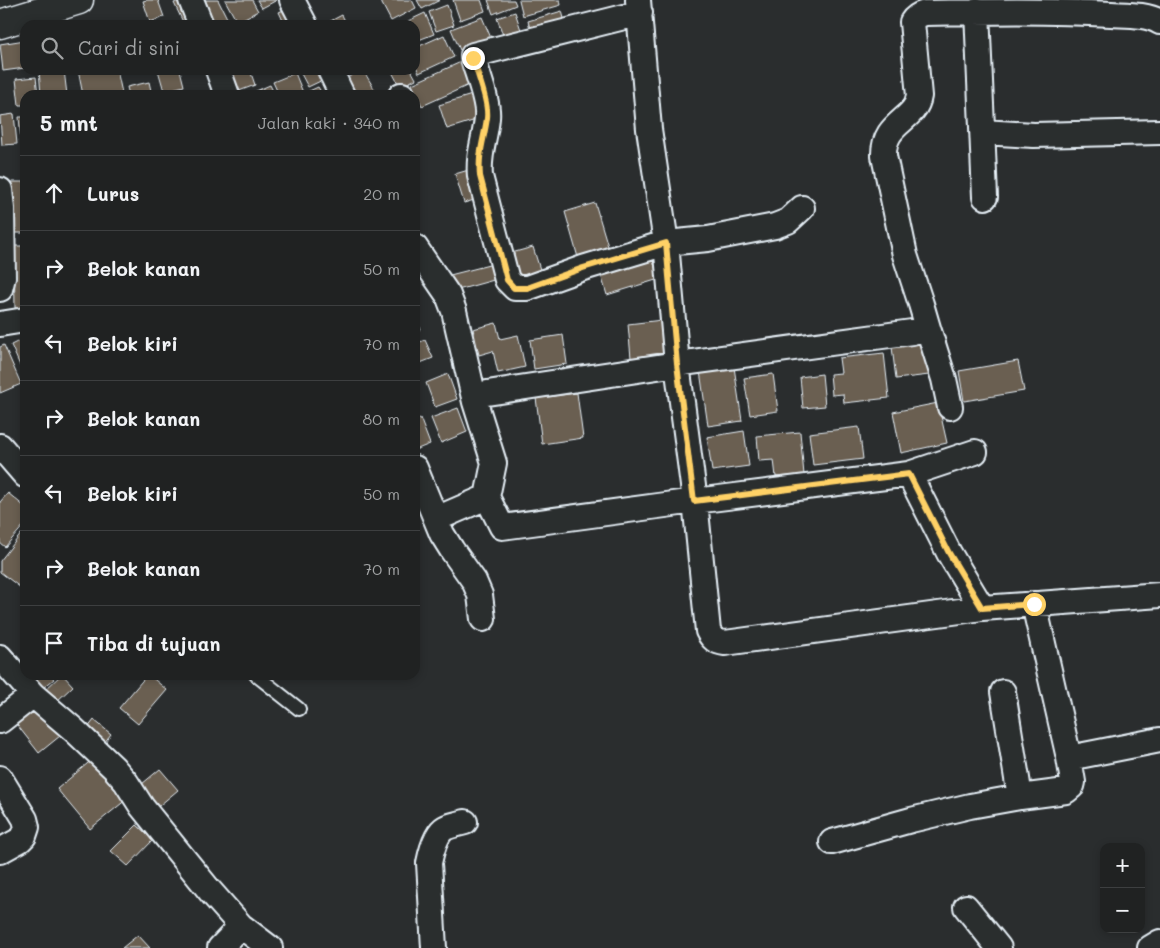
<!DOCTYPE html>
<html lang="id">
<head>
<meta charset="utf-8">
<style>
	:root { --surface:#202222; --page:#2d2f2f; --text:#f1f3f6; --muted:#a2a4a5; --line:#3d3f40 }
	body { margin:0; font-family:Mali,sans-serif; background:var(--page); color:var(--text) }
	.controls { position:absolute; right:15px; bottom:15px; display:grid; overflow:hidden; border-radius:10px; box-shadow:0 2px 8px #0003 }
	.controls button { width:45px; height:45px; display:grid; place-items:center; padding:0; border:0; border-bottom:1px solid var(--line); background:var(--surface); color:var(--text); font:25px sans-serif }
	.stop { position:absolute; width:15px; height:15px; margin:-11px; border:4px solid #ffd166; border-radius:50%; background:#fff }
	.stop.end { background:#ffd166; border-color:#fff; box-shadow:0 1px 5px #0008 }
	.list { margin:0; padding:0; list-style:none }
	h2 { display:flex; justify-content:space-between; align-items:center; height:65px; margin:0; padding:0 20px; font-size:21px }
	h2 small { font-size:16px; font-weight:400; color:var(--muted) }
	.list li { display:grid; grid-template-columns:32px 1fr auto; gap:15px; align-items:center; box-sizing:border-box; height:75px; padding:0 20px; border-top:1px solid var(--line) }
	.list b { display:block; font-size:19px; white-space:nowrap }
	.list em { font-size:16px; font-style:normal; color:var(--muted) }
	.icon { flex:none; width:28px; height:28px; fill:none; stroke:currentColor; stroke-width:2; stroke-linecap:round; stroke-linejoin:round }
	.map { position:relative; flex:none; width:1160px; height:948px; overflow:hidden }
	.search { position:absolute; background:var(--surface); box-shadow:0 2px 8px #0003; left:20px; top:20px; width:400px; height:55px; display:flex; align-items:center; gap:12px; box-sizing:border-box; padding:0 18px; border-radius:15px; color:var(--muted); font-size:19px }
	.panel { position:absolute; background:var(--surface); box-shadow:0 2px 8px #0003; left:20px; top:90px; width:400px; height:590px; border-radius:15px }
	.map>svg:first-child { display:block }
	.building { fill:#6a5e51; stroke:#e8f1f8 }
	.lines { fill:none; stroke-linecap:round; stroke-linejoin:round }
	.service-casing { stroke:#e8f1f8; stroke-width:16 }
	.minor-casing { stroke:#e8f1f8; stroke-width:28 }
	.tertiary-casing { stroke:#e8f1f8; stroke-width:31 }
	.service { stroke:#2a2d2e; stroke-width:12 }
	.minor { stroke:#2a2d2e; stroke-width:24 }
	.tertiary { stroke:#2a2d2e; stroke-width:28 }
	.route { stroke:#ffd166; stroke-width:6 }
</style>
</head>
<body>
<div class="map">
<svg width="1160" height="948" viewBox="0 0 1160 948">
	<rect width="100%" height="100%" fill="#2a2d2e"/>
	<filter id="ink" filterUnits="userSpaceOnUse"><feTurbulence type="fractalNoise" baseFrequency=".02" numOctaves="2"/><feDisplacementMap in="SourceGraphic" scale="10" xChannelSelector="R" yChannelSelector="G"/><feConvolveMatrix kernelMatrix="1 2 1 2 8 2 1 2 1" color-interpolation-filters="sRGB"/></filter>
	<g filter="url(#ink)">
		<!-- building -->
		<path class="building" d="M147,0H158L164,17L150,22L143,1Z
			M181,0L194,19L184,24L174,3Z
			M198,0H218L227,18L214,25H211Z
			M225,0H252L258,11L237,22Z
			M257,0H277L262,8Z
			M380,0H412L416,8L391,21Z
			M417,0H440L422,9Z
			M453,0H481L485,11L460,20Z
			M488,0H514L516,5L493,14Z
			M519,0H560L561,5L523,16Z
			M299,3L309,25H285L279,12Z
			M447,5L454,25L436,31L429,12Z
			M562,11L566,26L532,36L528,21Z
			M515,12L522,33L504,38L497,18Z
			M425,13L434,34L416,41L415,38V25H409L408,21Z
			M342,15L347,25H323Z
			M482,17L491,38L460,50L451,29Z
			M444,35L454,57L419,73L415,64V48Z
			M25,40V68L3,71L0,44Z
			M461,62L471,84L422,106L412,84Z
			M39,70H64L67,95H41Z
			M78,70H117L122,93L114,95H83Z
			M158,70H180L184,86L164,91Z
			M233,70H250L255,85L231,94L223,74Z
			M299,70H328L331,76L308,87Z
			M361,70H363L378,95H348L340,82Z
			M391,70H411L416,79L400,87Z
			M295,73L304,95H279L273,82Z
			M36,77L38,95H25V105H19L16,79Z
			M149,82L152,95H129L127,87Z
			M270,85L275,95H247Z
			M318,87L323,95H309L307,92Z
			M472,95L479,119L447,129L439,105Z
			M14,114L17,144L2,145L0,116Z
			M19,117H25V138L21,139Z
			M472,169L481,198L464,203L455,174Z
			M9,182H25V233H9Z
			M595,203L610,253L579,261L565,212Z
			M14,246H25V308H15Z
			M533,247L542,276L517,284L508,254Z
			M650,252L659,279L607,295L599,268Z
			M497,263L501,278L454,291L450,275Z
			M415,319L421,329L415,332Z
			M662,320L665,354L631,358L628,324Z
			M496,323L500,339L518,335L525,367L498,373L493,351L479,355L473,329Z
			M563,335L567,364L534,369L530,340Z
			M25,338V377L11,345Z
			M425,340L433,358L415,365V344Z
			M925,343L929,375L896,379L892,347Z
			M4,345L21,384L0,393V347Z
			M884,353L889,398L844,403L843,394L832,395L830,374L841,373L839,358Z
			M1018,361L1024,391L964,401L959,371Z
			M734,367L742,421L708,426L700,371Z
			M448,374L457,399L435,407L426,383Z
			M773,374L778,411L750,415L744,378Z
			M822,374L825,406L803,408L800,377Z
			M577,393L583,438L542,444L536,398Z
			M938,403L947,443L901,453L893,412Z
			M458,408L467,432L441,443L431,418Z
			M420,418L430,444L415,450V420Z
			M859,427L863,459L813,465L809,433Z
			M744,431L749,466L712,471L707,437Z
			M800,432L804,475L776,477L774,460L759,461L757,436Z
			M8,493L25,507V524L5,547L0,543V502Z
			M25,529V591L0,572V561Z
			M35,675H50L54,679L37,693L27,682Z
			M61,675H63L73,686L56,702L45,690Z
			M147,675H149L167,690L138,724L119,708Z
			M35,705L60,736L39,753L14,721Z
			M94,720L111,734L101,747L84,733Z
			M94,758L127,799L90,829L57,789Z
			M160,769L178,790L154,810L136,789Z
			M137,825L153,840L128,866L111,851Z
			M138,935L150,948H122Z"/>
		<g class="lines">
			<!-- service casing -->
			<g class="service-casing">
				<path id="service" d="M256,675L299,709"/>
			</g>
			<!-- minor casing -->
			<g class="minor-casing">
				<path id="minor" d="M191,0L201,25
					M292,0L305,25
					M638,0L649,129L666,243L677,364L695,501L708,631C712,639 716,642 725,643L982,608L1160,595
					M977,11L985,197
					M640,13L473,55V58C477,74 489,102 487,118C485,139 478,154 480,176L507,280L515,288H527L583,268L666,243L708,239L775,226L788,221L802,208
					M218,70L227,95
					M330,70L342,95
					M401,95H402
					M982,132L1034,135L1160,132
					M0,190L2,209L3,277L0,289
					M415,247L448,295L454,311L475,402L494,463L487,497
					M0,324L25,320
					M928,328L944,379L950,407
					M487,393L677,364L912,332L928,328L921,304L905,255L884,156C883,121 915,122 919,96L912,22C915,17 918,15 925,13C987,11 1049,10 1111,14C1127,15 1146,14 1160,22
					M0,446L25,475
					M415,468L442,534L452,550L474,581L480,595L483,619
					M909,474L975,452
					M436,519L487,497L502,527L695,501L909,474L949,553L982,608
					M1034,604L1069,758
					M0,657L33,695L74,730L114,768L126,782L142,807L210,891L241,926L270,948
					M1003,692L1020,797
					M0,721L33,695
					M0,778L25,819L27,827L24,836L20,840L0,851
					M832,842L911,820L970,806L1020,797L1066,791L1072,786L1073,782L1069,758L1160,740
					M966,907L999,948
					M220,948L241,926
					M434,948L429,863C431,853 436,833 445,828C451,825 459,824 465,822
					M1150,948L1160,942"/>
			</g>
			<!-- tertiary casing -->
			<g class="tertiary-casing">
				<path id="tertiary" d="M0,24L79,0"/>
			</g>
			<!-- service -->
			<use href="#service" class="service"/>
			<!-- minor -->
			<use href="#minor" class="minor"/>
			<!-- tertiary -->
			<use href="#tertiary" class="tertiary"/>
		</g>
	</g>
	<g class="lines" filter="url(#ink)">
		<!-- route -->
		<path class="route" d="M473,58C477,74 489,102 487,118C484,140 478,153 480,176L507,280L514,288H527L583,268L666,243L677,364L694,501L909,474L949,553L982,608L1034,604"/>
	</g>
</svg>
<div class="controls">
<button>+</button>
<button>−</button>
</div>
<div class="stop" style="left:1034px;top:604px"></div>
<div class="stop end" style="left:473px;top:58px"></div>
<div class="search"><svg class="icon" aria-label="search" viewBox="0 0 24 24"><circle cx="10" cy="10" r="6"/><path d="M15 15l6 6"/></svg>Cari di sini</div>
<section class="panel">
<h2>5 mnt<small>Jalan kaki · 340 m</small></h2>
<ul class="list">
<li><svg class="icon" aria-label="ahead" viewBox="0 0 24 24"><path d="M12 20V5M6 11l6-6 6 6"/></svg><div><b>Lurus</b></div><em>20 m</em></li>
<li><svg class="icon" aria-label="right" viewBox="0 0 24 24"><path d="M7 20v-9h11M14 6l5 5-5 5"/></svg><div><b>Belok kanan</b></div><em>50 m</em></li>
<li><svg class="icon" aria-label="left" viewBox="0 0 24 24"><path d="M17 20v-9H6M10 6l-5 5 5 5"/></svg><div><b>Belok kiri</b></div><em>70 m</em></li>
<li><svg class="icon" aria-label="right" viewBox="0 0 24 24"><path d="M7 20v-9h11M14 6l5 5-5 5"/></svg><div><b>Belok kanan</b></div><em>80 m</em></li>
<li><svg class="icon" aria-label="left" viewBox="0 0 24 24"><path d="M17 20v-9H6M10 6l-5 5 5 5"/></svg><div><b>Belok kiri</b></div><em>50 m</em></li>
<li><svg class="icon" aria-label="right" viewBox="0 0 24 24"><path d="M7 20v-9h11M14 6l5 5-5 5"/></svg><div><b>Belok kanan</b></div><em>70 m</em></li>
<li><svg class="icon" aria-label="arrive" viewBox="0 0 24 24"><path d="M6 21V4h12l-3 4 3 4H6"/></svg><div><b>Tiba di tujuan</b></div></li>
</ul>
</section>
</div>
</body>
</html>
